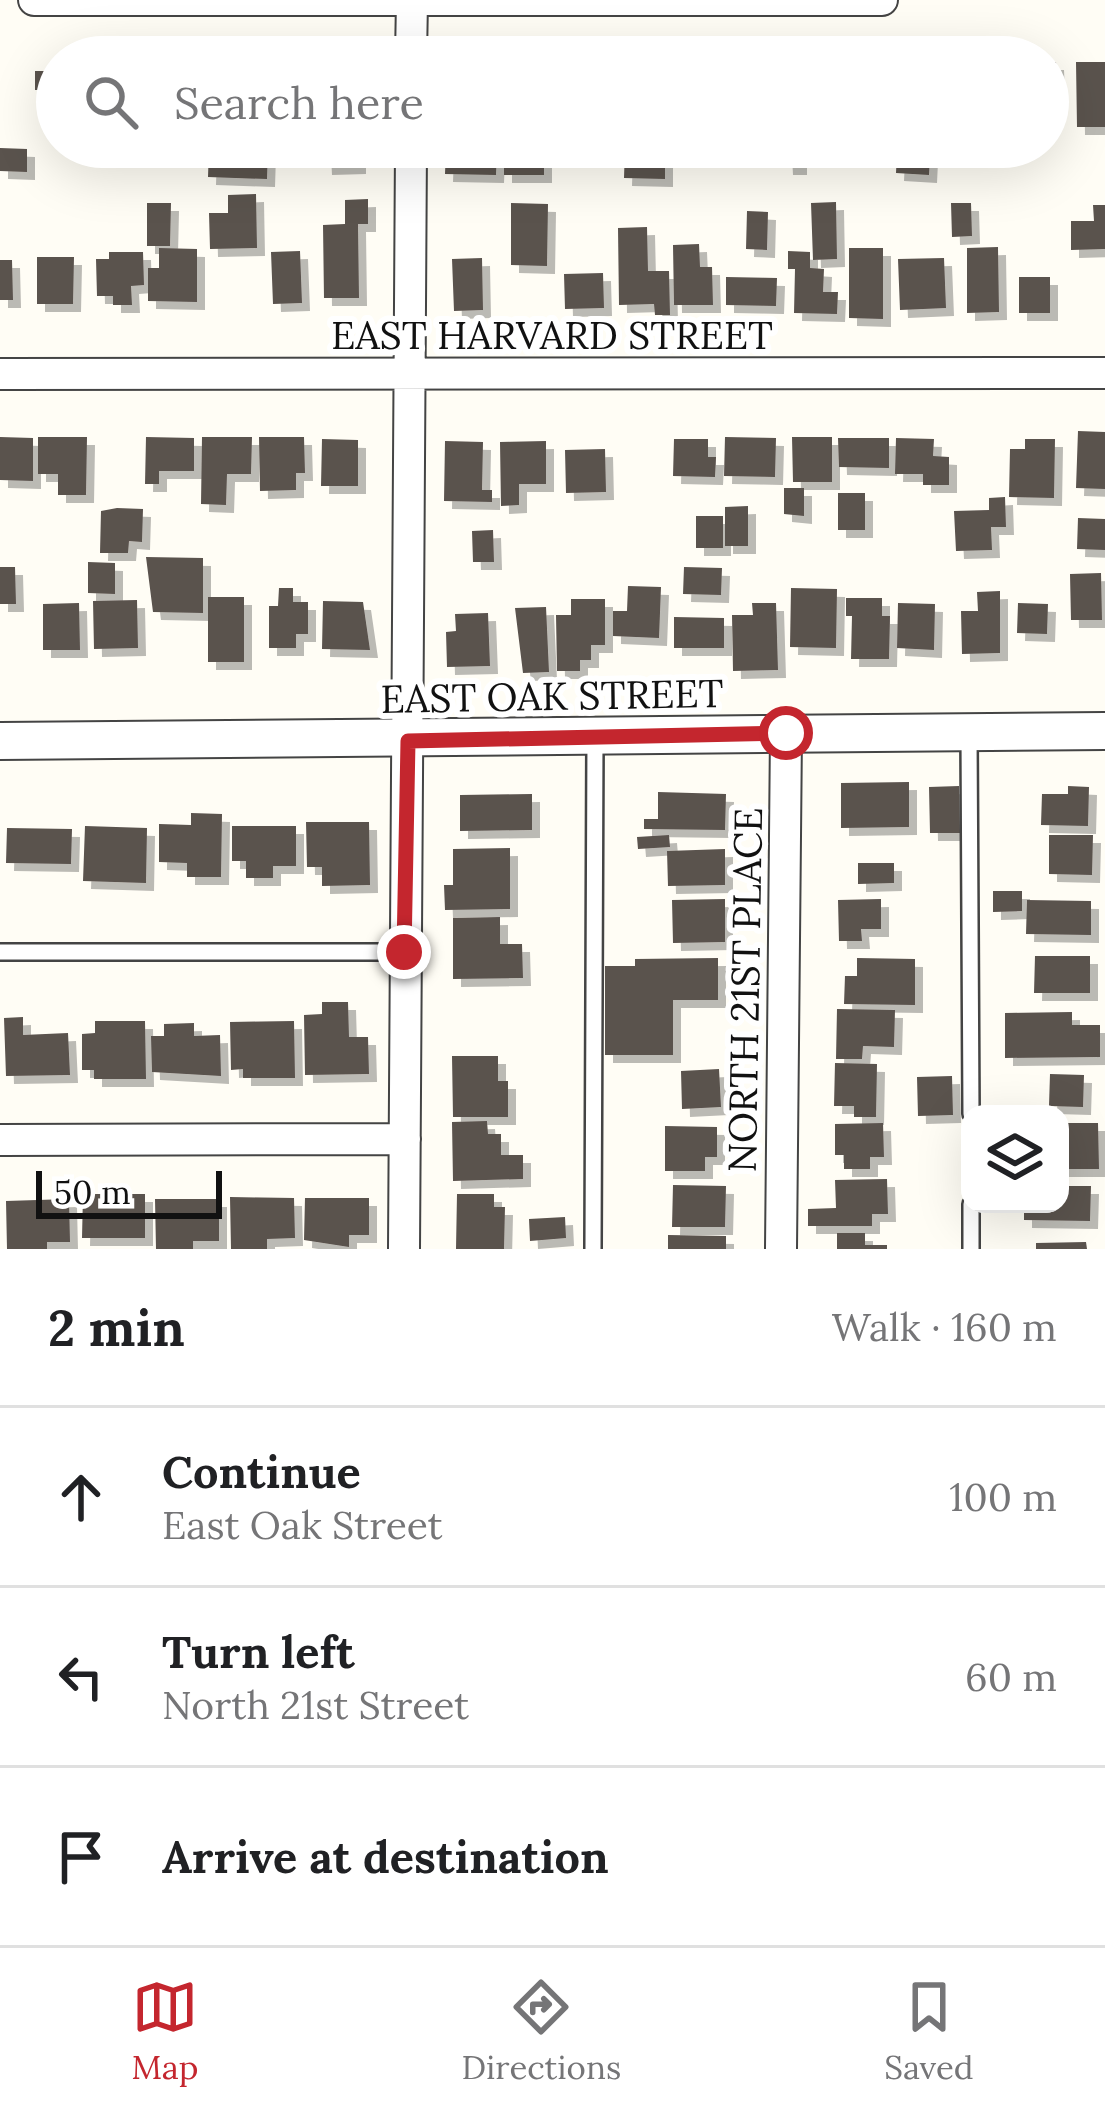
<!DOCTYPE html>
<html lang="en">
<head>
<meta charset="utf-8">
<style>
	:root { --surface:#fff; --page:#f2f2f2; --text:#202124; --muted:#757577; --line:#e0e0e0; --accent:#c4262e }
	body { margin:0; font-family:Lora,serif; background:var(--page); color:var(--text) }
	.controls { position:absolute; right:36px; bottom:36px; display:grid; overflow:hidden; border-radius:24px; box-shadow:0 12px 48px #0002 }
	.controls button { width:108px; height:108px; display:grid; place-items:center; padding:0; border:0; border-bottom:3px solid var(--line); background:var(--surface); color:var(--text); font:60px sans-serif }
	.scale { position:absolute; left:36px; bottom:30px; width:186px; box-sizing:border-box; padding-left:12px; border:6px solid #111; border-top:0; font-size:33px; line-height:42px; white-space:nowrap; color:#111; -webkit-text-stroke:9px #fff; paint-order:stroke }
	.stop { position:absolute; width:36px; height:36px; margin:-27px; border:9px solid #c4262e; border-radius:50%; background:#fff }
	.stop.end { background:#c4262e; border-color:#fff; box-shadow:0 3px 12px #0008 }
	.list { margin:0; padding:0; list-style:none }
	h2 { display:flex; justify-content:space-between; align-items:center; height:156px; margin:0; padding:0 48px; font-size:51px }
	h2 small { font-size:39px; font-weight:400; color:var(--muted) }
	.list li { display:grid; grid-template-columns:78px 1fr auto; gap:36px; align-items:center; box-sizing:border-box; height:180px; padding:0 48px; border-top:3px solid var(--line) }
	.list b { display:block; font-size:45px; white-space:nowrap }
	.list p { margin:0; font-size:39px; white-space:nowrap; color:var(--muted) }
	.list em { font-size:39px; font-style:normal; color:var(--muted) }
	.icon { flex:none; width:66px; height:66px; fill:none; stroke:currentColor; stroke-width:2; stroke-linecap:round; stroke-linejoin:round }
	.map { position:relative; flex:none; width:1105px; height:1249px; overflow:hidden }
	.search { position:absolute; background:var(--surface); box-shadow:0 12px 48px #0002; left:36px; right:36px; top:36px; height:132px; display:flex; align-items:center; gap:30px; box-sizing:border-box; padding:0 42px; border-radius:66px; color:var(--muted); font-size:45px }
	.sheet { height:696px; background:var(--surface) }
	nav { display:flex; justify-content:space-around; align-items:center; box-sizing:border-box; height:168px; border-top:3px solid var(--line); background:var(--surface); font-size:33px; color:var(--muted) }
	nav a { display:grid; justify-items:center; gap:6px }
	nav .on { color:var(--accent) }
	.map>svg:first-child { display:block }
	.building { fill:#5a524d; filter:url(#shadow) }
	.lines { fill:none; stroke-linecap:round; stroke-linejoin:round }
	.service-casing { stroke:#444; stroke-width:20 }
	.minor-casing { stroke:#444; stroke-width:34 }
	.tertiary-casing { stroke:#444; stroke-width:40 }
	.service { stroke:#fff; stroke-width:15 }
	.minor { stroke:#fff; stroke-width:30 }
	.tertiary { stroke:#fff; stroke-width:36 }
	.route { stroke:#c4262e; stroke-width:15 }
	.labels { text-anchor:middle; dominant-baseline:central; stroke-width:12; stroke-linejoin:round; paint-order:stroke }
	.street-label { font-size:39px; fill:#111; stroke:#fff }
</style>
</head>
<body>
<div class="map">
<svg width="1105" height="1249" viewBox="0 0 1105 1249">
	<defs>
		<filter id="shadow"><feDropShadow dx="8" dy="8" stdDeviation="0" flood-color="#0004"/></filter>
	</defs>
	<rect width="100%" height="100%" fill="#fffdf5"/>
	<!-- building -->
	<path class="building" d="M1048,62H1056L1058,109L1048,110Z
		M1076,62H1105V127H1077Z
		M35,71H57V127H46V90H35Z
		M209,147H268L267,179L208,177Z
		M323,147H358V166L324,167Z
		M446,147L497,149L496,175L445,174Z
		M504,147H544V175H504Z
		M625,147H665V179L624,178Z
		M784,147H799V167H785Z
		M0,148L27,149V172L0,171Z
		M897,152L930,154L929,175L896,173Z
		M256,194L257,248L210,249L209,213H228V195Z
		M368,199V224H358L359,298H324L323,225L345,224V200Z
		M836,202L837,259L813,260L811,203Z
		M147,203H171L170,246H147Z
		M511,203L548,204L547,266L511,265Z
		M951,203H971L972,236L952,237Z
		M1093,205H1105V249L1071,250V221H1094Z
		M747,211L768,212L767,250L746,249Z
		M647,227L648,271H669L670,315H655L654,304L619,305L618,228Z
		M699,244L700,267H712L713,305H674L673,245Z
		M998,247L999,312L967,313V248Z
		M159,248L197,249V302L148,301V268H159Z
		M849,248H883V319L849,318Z
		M300,251L302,303L273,304L271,252Z
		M788,251L810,252V268L824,269L823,292H838L837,314L794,313L795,269H788Z
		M109,252H143L144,285L131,286L132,305H113V296H97L96,259H109Z
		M37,257H74L73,304H37Z
		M482,258L483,310L454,311L452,259Z
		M944,258L946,308L900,310L898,259Z
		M0,260H12L13,300H0Z
		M603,273L604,308L565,309L564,274Z
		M726,277L777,278L776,306L726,305Z
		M1019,277H1050V313H1019Z
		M1078,431L1105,432V489L1076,488Z
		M0,437L33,438V481L0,480Z
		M38,437H87L86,495H58V474H38Z
		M146,437L194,438V471H159V484H145Z
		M202,437H252L251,474H227L226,505L201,504Z
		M259,437H304L305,473H296V490L260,491Z
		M725,437L776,438L775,477L724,476Z
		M792,437H832V482H793Z
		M838,438H889V468L839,467Z
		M896,438L934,439L933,456L949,457V485H923V474H895Z
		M322,439L358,440V486H321Z
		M674,439H708V457H716L715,477L673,476Z
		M1025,439H1055L1054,498L1009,497L1010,449H1025Z
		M445,441L483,442L482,490H492V502L444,501Z
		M546,441V484H519V505L501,506L500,442Z
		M605,449L606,492L566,493L565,450Z
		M784,488H804V516L784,514Z
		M838,493H865V530H838Z
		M1005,497L1006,527H991L992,550L956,551L954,511L989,510V498Z
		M748,506V546H725V507Z
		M117,508L143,509L142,542L129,541L128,553H100L101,511Z
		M696,516H723V548H696Z
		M1078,518L1105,519V550L1077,549Z
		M493,530L494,562H473L472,531Z
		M146,557L203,558V613L153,612Z
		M88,562L115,563V594L88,593Z
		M0,567H15L16,604H0Z
		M684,567L722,568L721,595L683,594Z
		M1101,573L1102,620H1071L1070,574Z
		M628,586L661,587L659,638L613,636V611H627Z
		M279,588H293V602H308V634H296V648H269V606H278Z
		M791,588L837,589L836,648L790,647Z
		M1000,591V653L962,654L961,611H978L977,592Z
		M208,597H244V662H208Z
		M846,598H882V616H890L889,659H851L852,616H846Z
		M571,599H605V645H591V660H580V671H557L556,615H571Z
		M137,600L138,648L94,649L93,601Z
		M323,601L363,602L370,650L322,649Z
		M79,603L80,650H43V604Z
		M752,603H776L778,670L733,671L732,615H753Z
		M898,603L935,604L934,650L897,648Z
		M1018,603L1048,604L1047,634L1017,633Z
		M546,607L549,672L523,673L515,608Z
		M488,613L490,666L447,667L446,632L456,631L455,614Z
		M674,617L724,618V648H674Z
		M909,782V827L841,828V783Z
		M959,786L960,833H930L929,787Z
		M1068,786L1089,787L1088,826L1041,825L1042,794H1068Z
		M658,792L726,794L725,830L644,829V819H658Z
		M532,794V830L460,831V795Z
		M191,813L222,814L221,877H187V863L159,862V824L191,825Z
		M306,822H369L370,885L322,886V867H307Z
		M85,826L147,828L146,883L83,881Z
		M232,826H296V866H273V878H246V861H232Z
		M7,828L72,829L71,864L6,863Z
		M669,835L670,847L638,849L637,837Z
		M1049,835H1093L1092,875L1049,874Z
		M510,848V909L445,910L444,885H453V849Z
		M725,849V885L668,886L667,851Z
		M858,863H894V883L858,884Z
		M993,891H1022V911L993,912Z
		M725,899V942L673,943L672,900Z
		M881,899V929H861L862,941H839L838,900Z
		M1027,900L1091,901V935L1026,934Z
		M500,917V944H522L523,978L453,979V918Z
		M1035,956H1090V993H1034Z
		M718,958V1000H673V1055H605V966H635V959Z
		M857,958L915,959V1005L844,1004L845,976H857Z
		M322,1002H348L349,1037H368L369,1074L305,1075L304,1015L322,1014Z
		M837,1009L895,1010L894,1047L863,1046L862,1059H836Z
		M1072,1012V1025H1100V1057L1005,1058V1013Z
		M23,1017V1035L68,1033L70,1075L6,1076L4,1018Z
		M95,1021H145L146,1079H94V1070H82V1034L95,1033Z
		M294,1021L295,1078H243V1069L231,1070L230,1022Z
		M194,1023V1036L220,1035L221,1076L152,1072L151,1036H164V1024Z
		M452,1056H498V1081H508V1117H453Z
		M835,1063L877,1064L876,1117H854V1106H834Z
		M719,1069L721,1107L682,1109L681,1071Z
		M1050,1074L1084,1075L1083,1107L1049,1106Z
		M952,1076L953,1115L918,1116L917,1077Z
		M487,1121L488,1134H501V1155H523V1179L453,1181L452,1122Z
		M883,1123L884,1157H870V1169H844V1155H835V1124Z
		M1060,1123H1098L1099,1169H1060Z
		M665,1126L717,1127V1157H705V1171H665Z
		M887,1179L888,1214H872V1226H808V1209L836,1208L835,1180Z
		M673,1185L726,1186L725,1227H672Z
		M1060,1186H1091L1090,1221L1024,1220V1204H1060Z
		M83,1194H145V1238H82Z
		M457,1194H494V1207H505L504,1249H456Z
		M230,1197L294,1198L295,1238L267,1239V1249H231Z
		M305,1198H369V1235H349V1247L304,1240Z
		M69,1199L70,1242H47V1249H7L6,1201Z
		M155,1199H219V1241H193V1249H156Z
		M565,1217L566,1238L530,1241L529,1219Z
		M837,1233H865V1245H887V1249H837Z
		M668,1235L726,1236V1249H668Z
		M1086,1242L1087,1249H1036V1243Z"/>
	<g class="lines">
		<!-- service casing -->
		<g class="service-casing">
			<path id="service" d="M969,733L971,1114
				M0,952H404
				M593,1249L595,738
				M971,1249V1204"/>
		</g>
		<!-- minor casing -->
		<g class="minor-casing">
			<path id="minor" d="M34,0H882
				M411,57L412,0
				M0,374L1105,373
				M0,1140L405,1139
				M404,1249L411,147
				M781,1249L786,733"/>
		</g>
		<!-- tertiary casing -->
		<g class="tertiary-casing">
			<path id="tertiary" d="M0,741L1105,731"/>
		</g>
		<!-- service -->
		<use href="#service" class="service"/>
		<!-- minor -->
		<use href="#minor" class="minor"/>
		<!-- tertiary -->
		<use href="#tertiary" class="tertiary"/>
	</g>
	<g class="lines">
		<!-- route -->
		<path class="route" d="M404,952L408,741L786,733"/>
	</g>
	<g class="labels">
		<!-- street labels -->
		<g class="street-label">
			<text x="552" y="335">EAST HARVARD STREET</text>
			<text transform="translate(552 696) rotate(-1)">EAST OAK STREET</text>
			<text transform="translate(745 990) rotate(-89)">NORTH 21ST PLACE</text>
		</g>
	</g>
</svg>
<div class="controls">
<button><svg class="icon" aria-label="layers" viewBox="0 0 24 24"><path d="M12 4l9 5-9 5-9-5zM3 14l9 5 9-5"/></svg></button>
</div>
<div class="scale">50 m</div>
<div class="stop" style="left:786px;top:733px"></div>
<div class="stop end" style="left:404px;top:952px"></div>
<div class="search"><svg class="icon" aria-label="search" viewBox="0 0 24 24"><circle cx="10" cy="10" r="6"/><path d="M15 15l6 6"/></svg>Search here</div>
</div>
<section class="sheet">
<h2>2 min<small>Walk · 160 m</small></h2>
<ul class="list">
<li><svg class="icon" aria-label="ahead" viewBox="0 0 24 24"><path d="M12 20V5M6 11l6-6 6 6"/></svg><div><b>Continue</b><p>East Oak Street</p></div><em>100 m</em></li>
<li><svg class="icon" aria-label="left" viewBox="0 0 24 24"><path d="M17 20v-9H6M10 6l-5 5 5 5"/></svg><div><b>Turn left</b><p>North 21st Street</p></div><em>60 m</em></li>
<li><svg class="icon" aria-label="arrive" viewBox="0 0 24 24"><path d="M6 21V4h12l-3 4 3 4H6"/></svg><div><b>Arrive at destination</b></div></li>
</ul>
</section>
<nav>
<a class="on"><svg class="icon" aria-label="map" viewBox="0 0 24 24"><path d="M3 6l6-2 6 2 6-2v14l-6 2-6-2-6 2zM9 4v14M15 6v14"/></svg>Map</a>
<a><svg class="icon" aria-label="directions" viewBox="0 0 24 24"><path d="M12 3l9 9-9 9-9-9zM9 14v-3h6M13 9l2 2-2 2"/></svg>Directions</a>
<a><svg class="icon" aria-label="saved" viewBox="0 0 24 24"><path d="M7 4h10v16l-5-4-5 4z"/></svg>Saved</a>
</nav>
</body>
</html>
